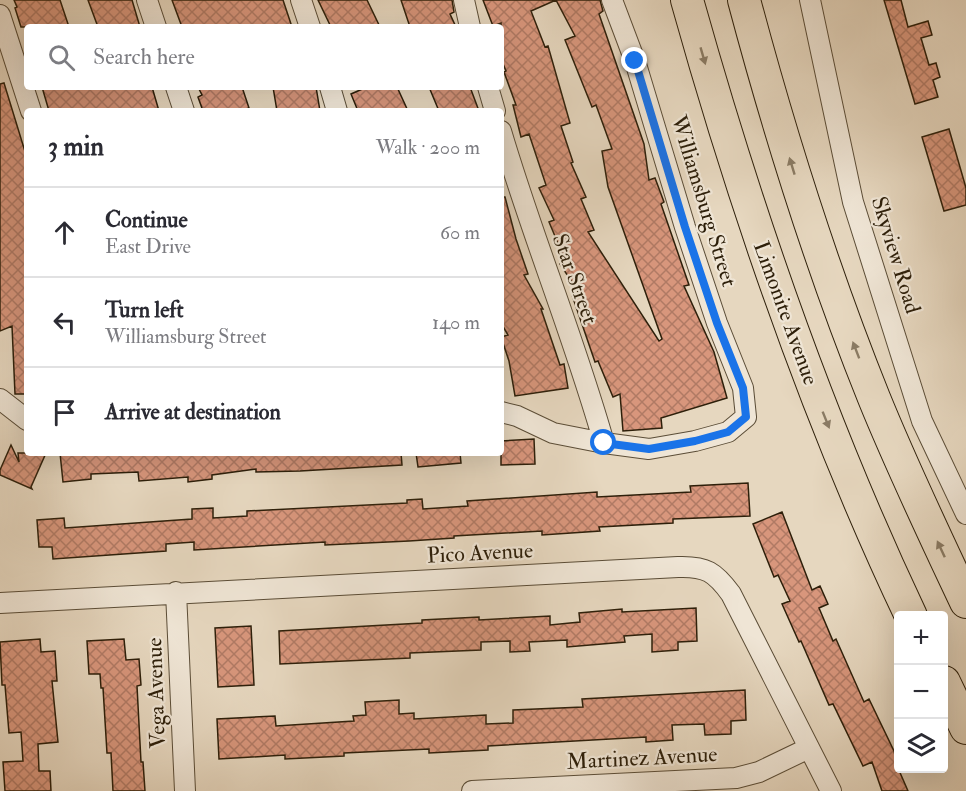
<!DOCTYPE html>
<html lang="en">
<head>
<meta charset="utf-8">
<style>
	:root { --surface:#fff; --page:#f7f7f7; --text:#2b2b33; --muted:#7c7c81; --line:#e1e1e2 }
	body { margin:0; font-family:"IM FELL Double Pica",serif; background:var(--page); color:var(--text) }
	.controls { position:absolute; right:18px; bottom:18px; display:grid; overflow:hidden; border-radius:6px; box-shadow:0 6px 24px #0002 }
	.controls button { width:54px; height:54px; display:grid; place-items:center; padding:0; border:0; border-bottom:2px solid var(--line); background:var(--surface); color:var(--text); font:30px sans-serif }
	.stop { position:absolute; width:18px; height:18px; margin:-14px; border:4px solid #1a73e8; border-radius:50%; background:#fff }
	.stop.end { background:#1a73e8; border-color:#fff; box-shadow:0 2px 6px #0008 }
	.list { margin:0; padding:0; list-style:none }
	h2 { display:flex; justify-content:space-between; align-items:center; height:78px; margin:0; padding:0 24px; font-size:26px }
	h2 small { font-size:20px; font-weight:400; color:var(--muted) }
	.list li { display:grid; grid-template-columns:39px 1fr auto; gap:18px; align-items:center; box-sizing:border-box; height:90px; padding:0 24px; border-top:2px solid var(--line) }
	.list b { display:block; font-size:22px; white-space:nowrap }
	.list p { margin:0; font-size:20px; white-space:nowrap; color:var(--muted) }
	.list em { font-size:20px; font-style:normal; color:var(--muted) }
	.icon { flex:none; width:33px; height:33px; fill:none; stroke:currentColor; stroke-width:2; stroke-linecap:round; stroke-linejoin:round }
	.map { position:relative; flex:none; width:966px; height:791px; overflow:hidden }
	.search { position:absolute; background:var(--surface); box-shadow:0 6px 24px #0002; left:24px; top:24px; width:480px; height:66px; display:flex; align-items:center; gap:15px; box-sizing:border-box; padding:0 21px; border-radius:6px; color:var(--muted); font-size:22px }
	.panel { position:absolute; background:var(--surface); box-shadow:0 6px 24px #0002; left:24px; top:108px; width:480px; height:348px; border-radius:6px }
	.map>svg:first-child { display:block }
	.building { fill:url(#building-cross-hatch); stroke:#2d1f0a; stroke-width:1.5 }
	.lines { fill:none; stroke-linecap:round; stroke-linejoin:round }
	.minor-casing { stroke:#5b4d37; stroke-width:22 }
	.primary-casing { stroke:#2d1f0a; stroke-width:34 }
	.minor { stroke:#efe5d5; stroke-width:20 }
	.primary { stroke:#e6d7bf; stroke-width:32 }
	.oneway { fill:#8a7b64 }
	.route { stroke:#1a73e8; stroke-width:8 }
	.labels { text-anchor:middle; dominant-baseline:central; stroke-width:4.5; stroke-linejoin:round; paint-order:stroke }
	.street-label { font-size:22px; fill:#2d1f0a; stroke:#efe5d5 }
</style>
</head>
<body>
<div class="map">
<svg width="966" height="791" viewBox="0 0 966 791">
	<defs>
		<pattern id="building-cross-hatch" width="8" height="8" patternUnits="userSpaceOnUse" patternTransform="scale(1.5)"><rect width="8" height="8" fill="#d8967c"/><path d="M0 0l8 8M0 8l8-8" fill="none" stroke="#b07a64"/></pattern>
	</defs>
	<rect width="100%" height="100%" fill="#e6d7bf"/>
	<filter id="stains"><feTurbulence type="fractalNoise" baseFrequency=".00333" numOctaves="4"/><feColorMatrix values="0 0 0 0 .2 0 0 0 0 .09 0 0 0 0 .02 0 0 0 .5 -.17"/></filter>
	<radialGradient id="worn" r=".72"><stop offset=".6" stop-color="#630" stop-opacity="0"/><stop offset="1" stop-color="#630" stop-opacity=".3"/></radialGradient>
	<!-- building -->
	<path class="building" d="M14,0H60L69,27H21L15,8L17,7Z
		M88,0H132L140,27H98Z
		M172,0H283L292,27H182Z
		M318,0H367L380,27H331Z
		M401,0H452L454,12L450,14L456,27H410Z
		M483,0H556L531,11L545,47L548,46L570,123L561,126L573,162L571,163L586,197L581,199L594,230L588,232L659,341L662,339L608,187L602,151L612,149L596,105L592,107L565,40L575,36L556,0H600L603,11L599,14L644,144L649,180L655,178L664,202L661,204L689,285L684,286L714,352L727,398L661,418L662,428L623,431L620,394L613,397L598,361L595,362L572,295L579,293L560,264L565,260L549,222L554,220L539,188L546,185L529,134L521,137L513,105H516L504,72L506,71L501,59V23L493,26Z
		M884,0H901L908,27L928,21L932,35L921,38L929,65L936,63L940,77L933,80L938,97L915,104Z
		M4,83L27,158V394H15L12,326L0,331V84Z
		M42,87H152L159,111H49Z
		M198,87H242L249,108L239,111H203L198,97L202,95Z
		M273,87H316L320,111H277Z
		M367,87H397L408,111H358L351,94Z
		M429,87H470L479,111H439Z
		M949,129L966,188V205L944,211L922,137Z
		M501,197H505L516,239L528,274L524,275L543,309H541L560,365L564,364L568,388L515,396L509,361L501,337L508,335L501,323Z
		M534,439L535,464L501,465V441Z
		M11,445L19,462L18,453H46L31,487L32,489L0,475V470Z
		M60,453H401L402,465L300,471L256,472V469L212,475V479L188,482V477L139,481L138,472L91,474V479L63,482Z
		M416,453H460L461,463L418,467Z
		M748,483L750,516L673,519V523L599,527L600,531L542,535V531L454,536V538L409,541L325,545V542L194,550V542L166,544V551L53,559L52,547H39L37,520L64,518L65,528L192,519V509L213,508V518L247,516V511L407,503V500L422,499L423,509L468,506L467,501L597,492V497L691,492L690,486Z
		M782,512L812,590L820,586L828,604L819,608L833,641L836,639L864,702L869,699L894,751L898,768L908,791H882L872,762L863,766L833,704L829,705L801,641L799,642L782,604L790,601L778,575L774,577L753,524Z
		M696,608L697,641L678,642V650L652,652V634L624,636L625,642L567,647V640L529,642L530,651L510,652V641L481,642V650L410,653V658L280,664L279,631L422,623V620L479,617V620L550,616V625L580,622L579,613L622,609V612Z
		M251,626L254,685L218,687L215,628Z
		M40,639L41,652L55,651L57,681H52L58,742L38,744L39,771H50L51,791H5L3,762L23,761L21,732L9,733L5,685H2L0,642Z
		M124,639L126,660L139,659L141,685L137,686L141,762H143L145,791H113L111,753H107L103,688H101L100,674H89L87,641Z
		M745,690L746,720L731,721V734L705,735L704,724L672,725L673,740L646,742V737L488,746V750L429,753V749L344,753V756L285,759V755L219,759L217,719L275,716L276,726L354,721L353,716L366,715L365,702L399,700V714L414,713V719L486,715V724L513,723V710L583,707L582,699Z"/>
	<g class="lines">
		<!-- minor casing -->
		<g class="minor-casing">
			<path id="minor" d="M147,0L156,27
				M301,0L310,27
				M464,0L470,27
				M810,0L853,202L922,421L966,514
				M0,15L31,111
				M176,87L184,111
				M330,87L337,111
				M488,87L495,111
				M501,131C532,236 574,337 604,443
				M0,399L27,420
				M501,412L517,416L553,433L604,443L649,449L695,441L728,432L746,417L743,388L717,323L685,227L635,61L612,0
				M176,592L185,791
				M0,603L678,567C706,566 715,572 731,594L831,791
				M472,791L736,778L759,772L809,748"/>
		</g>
		<!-- primary casing -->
		<g class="primary-casing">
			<path id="primary" d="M687,0C746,211 817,418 911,616
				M744,0C780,135 822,269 874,398C902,467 934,534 966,602
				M944,682L966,728"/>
		</g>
		<!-- minor -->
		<use href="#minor" class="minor"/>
		<!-- primary -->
		<use href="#primary" class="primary"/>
	</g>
	<!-- one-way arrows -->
	<defs><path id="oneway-solid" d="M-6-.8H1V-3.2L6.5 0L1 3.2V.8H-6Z" transform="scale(1.5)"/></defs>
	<g class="oneway">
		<use href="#oneway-solid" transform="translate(703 56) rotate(74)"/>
		<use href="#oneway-solid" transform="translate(792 166) rotate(-107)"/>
		<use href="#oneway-solid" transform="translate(856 350) rotate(-111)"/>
		<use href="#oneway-solid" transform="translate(826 420) rotate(68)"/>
		<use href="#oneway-solid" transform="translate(941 549) rotate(-115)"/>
	</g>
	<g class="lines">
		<!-- route -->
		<path class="route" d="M604,443L649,449L695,441L728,432L746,417L743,388L717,323L685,227L635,61"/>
	</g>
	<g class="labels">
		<!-- street labels -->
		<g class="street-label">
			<text transform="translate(704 201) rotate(73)">Williamsburg Street</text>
			<text transform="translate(896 255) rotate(73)">Skyview Road</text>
			<text transform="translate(575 279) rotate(70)">Star Street</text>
			<text transform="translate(786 313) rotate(70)">Limonite Avenue</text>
			<text transform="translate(480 553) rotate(-3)">Pico Avenue</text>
			<text transform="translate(156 693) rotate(-92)">Vega Avenue</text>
			<text transform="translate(642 758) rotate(-3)">Martinez Avenue</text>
		</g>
	</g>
	<rect width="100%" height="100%" filter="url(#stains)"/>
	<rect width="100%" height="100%" fill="url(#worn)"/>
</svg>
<div class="controls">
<button>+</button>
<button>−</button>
<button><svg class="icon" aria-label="layers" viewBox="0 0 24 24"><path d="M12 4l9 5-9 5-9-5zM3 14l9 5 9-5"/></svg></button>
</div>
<div class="stop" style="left:604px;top:443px"></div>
<div class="stop end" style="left:635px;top:61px"></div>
<div class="search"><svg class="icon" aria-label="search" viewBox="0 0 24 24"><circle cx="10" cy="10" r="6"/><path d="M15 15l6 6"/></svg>Search here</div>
<section class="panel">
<h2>3 min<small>Walk · 200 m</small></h2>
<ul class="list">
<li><svg class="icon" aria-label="ahead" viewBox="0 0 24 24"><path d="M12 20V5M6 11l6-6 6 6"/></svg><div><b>Continue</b><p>East Drive</p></div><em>60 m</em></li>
<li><svg class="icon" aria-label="left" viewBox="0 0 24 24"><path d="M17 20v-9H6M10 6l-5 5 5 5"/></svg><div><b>Turn left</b><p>Williamsburg Street</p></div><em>140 m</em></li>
<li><svg class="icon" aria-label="arrive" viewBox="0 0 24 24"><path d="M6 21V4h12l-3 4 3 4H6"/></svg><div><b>Arrive at destination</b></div></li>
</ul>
</section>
</div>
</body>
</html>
